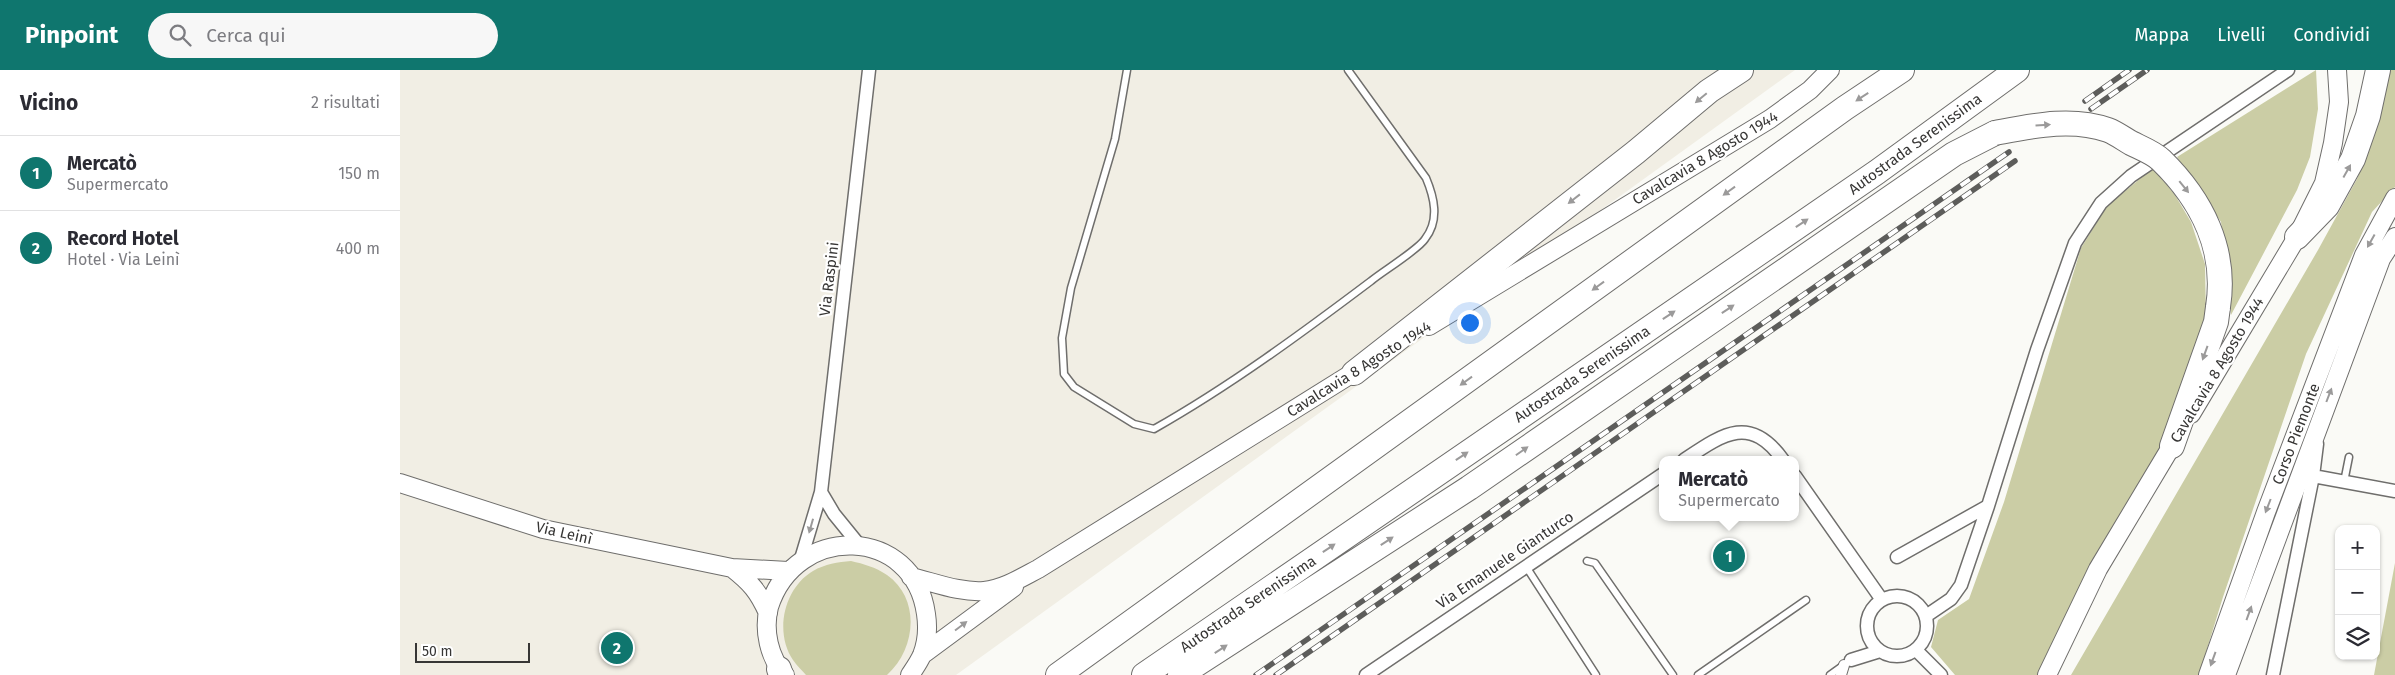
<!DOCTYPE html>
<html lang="it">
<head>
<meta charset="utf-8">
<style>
	:root { --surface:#fff; --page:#f7f7f7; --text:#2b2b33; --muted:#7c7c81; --line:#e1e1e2; --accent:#0f766e }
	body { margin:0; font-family:"Fira Sans",sans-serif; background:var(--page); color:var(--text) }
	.controls { position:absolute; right:15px; bottom:15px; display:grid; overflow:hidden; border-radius:10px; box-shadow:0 1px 4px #0004 }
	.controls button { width:45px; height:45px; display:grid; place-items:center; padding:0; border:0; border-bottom:1px solid var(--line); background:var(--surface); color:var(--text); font:25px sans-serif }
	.scale { position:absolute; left:15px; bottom:12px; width:115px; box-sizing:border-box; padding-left:5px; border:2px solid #373635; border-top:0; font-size:14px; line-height:18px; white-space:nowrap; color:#373635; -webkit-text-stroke:4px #fff; paint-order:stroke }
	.you { position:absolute; left:1069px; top:252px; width:18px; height:18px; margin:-12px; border:4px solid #fff; border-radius:50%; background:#1a73e8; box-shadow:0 0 0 8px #1a73e833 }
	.badge { display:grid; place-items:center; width:32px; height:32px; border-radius:50%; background:var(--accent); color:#fff; font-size:16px; font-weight:700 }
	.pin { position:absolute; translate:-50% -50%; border:2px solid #fff; box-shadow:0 1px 5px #0006 }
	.popup { position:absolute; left:1259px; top:386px; width:140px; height:65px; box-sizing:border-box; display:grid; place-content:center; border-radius:10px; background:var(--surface); filter:drop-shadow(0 1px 4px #0005); font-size:16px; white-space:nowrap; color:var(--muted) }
	.popup b { font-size:19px; color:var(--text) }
	.popup::after { content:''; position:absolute; left:50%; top:100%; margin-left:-10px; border:10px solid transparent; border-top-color:var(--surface) }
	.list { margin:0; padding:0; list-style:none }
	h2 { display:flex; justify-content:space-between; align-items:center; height:65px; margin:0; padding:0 20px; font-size:21px }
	h2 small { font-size:16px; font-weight:400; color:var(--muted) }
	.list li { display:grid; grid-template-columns:32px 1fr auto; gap:15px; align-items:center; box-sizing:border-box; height:75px; padding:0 20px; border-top:1px solid var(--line) }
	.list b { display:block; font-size:19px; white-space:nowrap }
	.list p { margin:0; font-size:16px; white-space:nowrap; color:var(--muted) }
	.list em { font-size:16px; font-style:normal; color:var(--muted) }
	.icon { flex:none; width:28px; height:28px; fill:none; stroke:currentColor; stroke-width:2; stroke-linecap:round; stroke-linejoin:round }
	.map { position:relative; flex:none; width:1995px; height:605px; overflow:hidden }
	header { display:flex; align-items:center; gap:30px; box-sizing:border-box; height:70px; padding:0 25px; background:var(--accent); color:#fff }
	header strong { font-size:24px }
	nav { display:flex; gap:28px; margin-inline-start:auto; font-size:18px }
	.search { width:350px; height:45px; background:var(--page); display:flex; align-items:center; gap:12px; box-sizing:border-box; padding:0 18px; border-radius:28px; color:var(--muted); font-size:19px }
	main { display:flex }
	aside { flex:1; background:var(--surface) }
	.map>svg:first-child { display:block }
	.built { fill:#f1eee4 }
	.green { fill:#cbcda5 }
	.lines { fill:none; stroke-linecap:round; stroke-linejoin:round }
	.service-casing { stroke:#6f6e6c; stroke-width:9 }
	.pedestrian-casing { stroke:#6f6e6c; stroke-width:12 }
	.minor-casing { stroke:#6f6e6c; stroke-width:15 }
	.secondary-casing { stroke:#6f6e6c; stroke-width:20 }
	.motorway-casing { stroke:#6f6e6c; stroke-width:26 }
	.service { stroke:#fff; stroke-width:6 }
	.pedestrian { stroke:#fff; stroke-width:10 }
	.minor { stroke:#fff; stroke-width:12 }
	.secondary { stroke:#fff; stroke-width:18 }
	.motorway { stroke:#fff; stroke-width:24 }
	.rail-casing { stroke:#5d5d5b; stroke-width:5.5 }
	.rail { stroke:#fff; stroke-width:4; stroke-dasharray:11; stroke-linecap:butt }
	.motorway-bridge-casing { stroke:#6f6e6c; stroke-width:26; stroke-linecap:butt }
	.motorway-bridge { stroke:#fff; stroke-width:24 }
	.oneway { fill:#9b9a9a }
	.labels { text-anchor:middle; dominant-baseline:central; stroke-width:4.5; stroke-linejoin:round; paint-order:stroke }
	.street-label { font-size:15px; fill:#373635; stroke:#fff }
</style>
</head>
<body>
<header>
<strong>Pinpoint</strong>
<div class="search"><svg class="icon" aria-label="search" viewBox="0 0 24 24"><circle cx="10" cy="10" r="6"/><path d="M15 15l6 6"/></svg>Cerca qui</div>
<nav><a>Mappa</a><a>Livelli</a><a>Condividi</a></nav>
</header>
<main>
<aside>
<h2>Vicino<small>2 risultati</small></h2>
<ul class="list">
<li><span class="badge">1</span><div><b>Mercatò</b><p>Supermercato</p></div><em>150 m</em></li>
<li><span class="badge">2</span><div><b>Record Hotel</b><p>Hotel · Via Leinì</p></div><em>400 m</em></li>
</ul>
</aside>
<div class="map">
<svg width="1995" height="605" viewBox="0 0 1995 605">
	<rect width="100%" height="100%" fill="#fafaf6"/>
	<!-- built -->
	<path class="built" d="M0,0H1395L556,605H0Z"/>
	<!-- green -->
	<path class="green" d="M1916,0L1918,39L1910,87L1897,120L1831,245L1821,152L1777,87Z
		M1990,0H1995V117L1972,142L1906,284L1823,527L1799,605H1671L1918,180L1957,109L1978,53Z
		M1753,98L1775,125L1791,152L1805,194L1806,248L1762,381L1637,605H1555L1531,577L1538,550L1569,529L1604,432L1681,178L1707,136Z
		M451,491C464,494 475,497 487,505C521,529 516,579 487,605H406C402,600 397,596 393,590C374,562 384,518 413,501C425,494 438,492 451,491Z
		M1995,493V605H1974Z"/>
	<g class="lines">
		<!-- service casing -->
		<g class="service-casing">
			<path id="service" d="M727,0L715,69L671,218L662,268L664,304L674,317L734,354L754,359C830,316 902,263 971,211C983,201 1018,180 1025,169C1040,150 1034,127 1026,108L948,0
				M1944,412L1949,387
				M1187,491L1195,493L1273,605
				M1125,495L1196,605
				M1298,605L1406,530
				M1430,605L1444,595"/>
		</g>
		<!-- pedestrian casing -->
		<g class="pedestrian-casing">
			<path id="pedestrian" d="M1441,605L1444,595"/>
		</g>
		<!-- minor casing -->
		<g class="minor-casing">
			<path id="minor" d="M1284,390C1323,364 1350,344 1383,390
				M1395,406L1482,530
				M1913,406L1995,421
				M421,422L434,444L460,476
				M1497,487L1588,436L1637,280L1675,173L1701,133L1731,106L1888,0
				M401,489L421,422L469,0
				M1467 556a30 30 0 1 1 60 0a30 30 0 1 1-60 0Z
				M1526,546L1551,529L1561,515L1588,436
				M1516,580L1541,605
				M1451,590L1480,581
				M966,605L1263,404
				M1873,605L1913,406L1917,374"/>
		</g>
		<!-- secondary casing -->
		<g class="secondary-casing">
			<path id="secondary" d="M1029,256L1370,49L1410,20L1430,0
				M1791,344L1897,167L1924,113L1933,73L1939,32L1937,0
				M0,413L143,459L332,498L388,501
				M332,498C351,513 358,521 368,543
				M511,507C533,512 561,523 584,521C603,519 621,508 638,499L964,296
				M522,585L614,517
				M385,605C369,588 363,560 369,537C396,452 514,456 526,544C528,557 527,572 522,585C519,592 514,599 510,605
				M1647,605L1698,499L1777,367
				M1808,605L1866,442L1964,185L1995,128
				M1826,605L1981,189L1995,167"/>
		</g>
		<!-- motorway casing -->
		<g class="motorway-casing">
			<path id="motorway" d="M1897,167L1927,136L1953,89L1968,46L1978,0
				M954,303L1236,82L1309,21L1341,0
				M1772,376L1816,252L1818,237
				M379,599L381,605
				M658,605L1445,38L1502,0
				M744,605L1477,102L1617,0
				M780,605L1069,418L1554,84L1595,63"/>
		</g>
		<!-- service -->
		<use href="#service" class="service"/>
		<!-- pedestrian -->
		<use href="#pedestrian" class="pedestrian"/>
		<!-- minor -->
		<use href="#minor" class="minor"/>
		<!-- secondary -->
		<use href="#secondary" class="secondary"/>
		<!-- motorway -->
		<use href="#motorway" class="motorway"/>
		<!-- rail casing -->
		<g class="rail-casing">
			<path id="rail" d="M1685,31L1729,0
				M1691,39L1747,0
				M856,605L1609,82
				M876,605L1615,91"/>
		</g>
		<!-- rail -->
		<use href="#rail" class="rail"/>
		<!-- motorway-bridge casing -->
		<g class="motorway-bridge-casing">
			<path id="motorway-bridge" d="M1595,63C1632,56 1671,47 1708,60C1716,63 1724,69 1731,73C1741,78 1754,83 1761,90C1802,130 1827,180 1818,237"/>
		</g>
		<!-- motorway-bridge -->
		<use href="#motorway-bridge" class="motorway-bridge"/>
	</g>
	<!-- one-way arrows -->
	<defs><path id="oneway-solid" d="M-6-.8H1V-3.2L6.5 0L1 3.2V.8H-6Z" transform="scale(1.25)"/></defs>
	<g class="oneway">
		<use href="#oneway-solid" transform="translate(1462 27) rotate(147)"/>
		<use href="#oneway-solid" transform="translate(1301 28) rotate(140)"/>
		<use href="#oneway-solid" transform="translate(1643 55) rotate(-4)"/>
		<use href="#oneway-solid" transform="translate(1947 101) rotate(-61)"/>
		<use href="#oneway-solid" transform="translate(1784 117) rotate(51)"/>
		<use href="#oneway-solid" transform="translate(1329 121) rotate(144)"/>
		<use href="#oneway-solid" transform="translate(1174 129) rotate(142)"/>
		<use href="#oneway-solid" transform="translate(1402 153) rotate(-34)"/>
		<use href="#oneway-solid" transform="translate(1971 171) rotate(119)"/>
		<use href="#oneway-solid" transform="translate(1198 216) rotate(144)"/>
		<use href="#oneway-solid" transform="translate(1328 239) rotate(-34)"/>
		<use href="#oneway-solid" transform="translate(1269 245) rotate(-34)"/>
		<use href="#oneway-solid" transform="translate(1805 283) rotate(110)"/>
		<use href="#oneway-solid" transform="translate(1066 311) rotate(144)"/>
		<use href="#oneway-solid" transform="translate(1929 325) rotate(-69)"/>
		<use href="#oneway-solid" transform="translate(1122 381) rotate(-35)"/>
		<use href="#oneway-solid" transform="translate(1062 386) rotate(-34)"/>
		<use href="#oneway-solid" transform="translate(1868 436) rotate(111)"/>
		<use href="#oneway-solid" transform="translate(411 456) rotate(106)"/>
		<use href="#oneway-solid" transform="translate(987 471) rotate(-33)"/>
		<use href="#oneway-solid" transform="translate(929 478) rotate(-34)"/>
		<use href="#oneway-solid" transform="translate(1849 543) rotate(-70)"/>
		<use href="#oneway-solid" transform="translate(561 556) rotate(-37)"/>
		<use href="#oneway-solid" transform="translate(821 579) rotate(-33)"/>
		<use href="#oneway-solid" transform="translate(1813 589) rotate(110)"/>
	</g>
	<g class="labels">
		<!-- street labels -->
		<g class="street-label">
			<text transform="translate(1515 74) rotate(-36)">Autostrada Serenissima</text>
			<text transform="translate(1305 88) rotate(-31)">Cavalcavia 8 Agosto 1944</text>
			<text transform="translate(429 209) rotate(-83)">Via Raspini</text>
			<text transform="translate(959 299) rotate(-32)">Cavalcavia 8 Agosto 1944</text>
			<text transform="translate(1817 300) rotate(-59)">Cavalcavia 8 Agosto 1944</text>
			<text transform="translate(1182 304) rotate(-34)">Autostrada Serenissima</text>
			<text transform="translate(1896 364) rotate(-69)">Corso Piemonte</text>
			<text transform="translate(164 463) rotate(13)">Via Leinì</text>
			<text transform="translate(1105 490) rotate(-34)">Via Emanuele Gianturco</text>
			<text transform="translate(848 534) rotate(-34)">Autostrada Serenissima</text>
		</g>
	</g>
</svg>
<div class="controls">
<button>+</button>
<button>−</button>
<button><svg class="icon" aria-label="layers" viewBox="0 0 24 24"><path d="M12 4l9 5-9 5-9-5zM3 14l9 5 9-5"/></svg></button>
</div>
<div class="scale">50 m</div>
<div class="you"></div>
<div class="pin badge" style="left:1329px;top:486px">1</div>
<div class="popup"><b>Mercatò</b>Supermercato</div>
<div class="pin badge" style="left:217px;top:578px">2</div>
</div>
</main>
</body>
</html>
